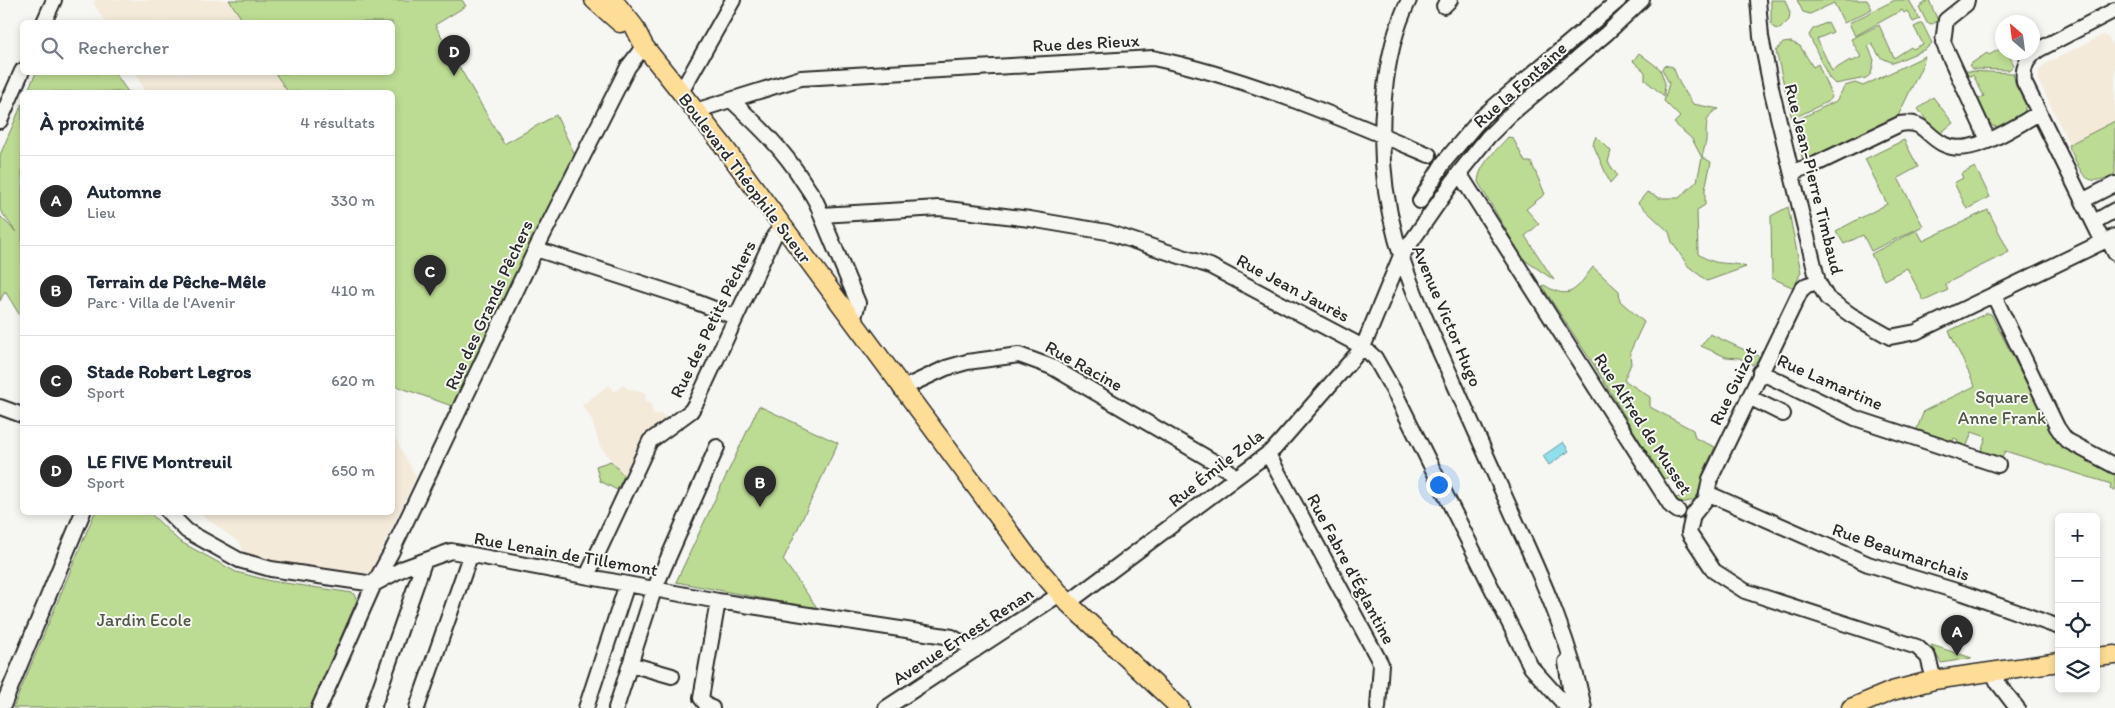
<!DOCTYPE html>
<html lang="fr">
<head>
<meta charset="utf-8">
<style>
	:root { --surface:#fff; --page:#f6f6f7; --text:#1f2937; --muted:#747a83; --line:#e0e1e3; --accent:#2b2b2b }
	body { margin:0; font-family:Itim,sans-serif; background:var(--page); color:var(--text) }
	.controls { position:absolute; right:15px; bottom:15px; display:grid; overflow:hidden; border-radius:8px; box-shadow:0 2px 8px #0003 }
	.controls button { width:45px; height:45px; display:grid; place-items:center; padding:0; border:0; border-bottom:1px solid var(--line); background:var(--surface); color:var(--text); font:25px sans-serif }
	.compass { position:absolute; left:1995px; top:15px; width:45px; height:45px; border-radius:50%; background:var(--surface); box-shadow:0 2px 8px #0003; rotate:332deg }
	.you { position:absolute; left:1438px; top:484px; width:18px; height:18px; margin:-12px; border:4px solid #fff; border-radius:50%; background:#1a73e8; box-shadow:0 0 0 8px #1a73e833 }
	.badge { display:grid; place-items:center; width:32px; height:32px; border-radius:50%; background:var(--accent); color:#fff; font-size:16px; font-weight:700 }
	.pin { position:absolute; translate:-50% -41px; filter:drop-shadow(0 1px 2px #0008) }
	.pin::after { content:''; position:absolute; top:26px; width:18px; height:15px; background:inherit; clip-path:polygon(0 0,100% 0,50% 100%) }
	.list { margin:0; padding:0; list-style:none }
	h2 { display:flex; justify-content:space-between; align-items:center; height:65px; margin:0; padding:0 20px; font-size:21px }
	h2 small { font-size:16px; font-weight:400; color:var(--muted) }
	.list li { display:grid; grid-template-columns:32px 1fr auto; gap:15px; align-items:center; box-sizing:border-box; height:90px; padding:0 20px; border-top:1px solid var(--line) }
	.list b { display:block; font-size:19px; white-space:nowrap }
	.list p { margin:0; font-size:16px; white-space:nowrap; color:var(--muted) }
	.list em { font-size:16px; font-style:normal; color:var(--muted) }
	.icon { flex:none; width:28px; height:28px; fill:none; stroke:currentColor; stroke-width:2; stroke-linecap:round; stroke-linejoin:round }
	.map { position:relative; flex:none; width:2115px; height:708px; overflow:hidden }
	.search { position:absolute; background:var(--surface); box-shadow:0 2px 8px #0003; left:20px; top:20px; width:375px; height:55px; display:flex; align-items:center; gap:12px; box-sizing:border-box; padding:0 18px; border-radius:8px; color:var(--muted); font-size:19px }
	.panel { position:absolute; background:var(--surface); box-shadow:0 2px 8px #0003; left:20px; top:90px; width:375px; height:425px; border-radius:8px }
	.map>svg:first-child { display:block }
	.built { fill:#f3ead9 }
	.green { fill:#bcdb93; stroke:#74835f }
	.water { fill:#90dfed; stroke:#68979f }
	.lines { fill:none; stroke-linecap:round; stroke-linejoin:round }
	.minor-casing { stroke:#2b2b2b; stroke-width:18 }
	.major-casing { stroke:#2b2b2b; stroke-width:21 }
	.minor { stroke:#f6f6f2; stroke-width:14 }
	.major { stroke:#fedd96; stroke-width:18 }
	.labels { text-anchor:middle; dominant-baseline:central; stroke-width:4; stroke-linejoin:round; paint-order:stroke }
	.street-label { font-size:18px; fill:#2b2b2b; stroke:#f6f6f2 }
	.park-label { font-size:18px; fill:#4f5745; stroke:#f6f6f2 }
</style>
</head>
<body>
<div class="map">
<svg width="2115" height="708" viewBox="0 0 2115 708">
	<rect width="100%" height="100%" fill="#f6f6f2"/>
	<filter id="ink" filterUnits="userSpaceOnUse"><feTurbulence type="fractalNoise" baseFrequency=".02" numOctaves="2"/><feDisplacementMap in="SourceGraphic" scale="10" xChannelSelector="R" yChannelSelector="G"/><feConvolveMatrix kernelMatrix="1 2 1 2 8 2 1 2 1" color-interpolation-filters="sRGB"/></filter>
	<g filter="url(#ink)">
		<!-- built -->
		<path class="built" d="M95,0H229L244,22H105L93,2Z
			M2103,35L2109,38L2115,50V121L2069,144L2039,81V71L2045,64Z
			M135,73H275L288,92H146Z
			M609,385L614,392L624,385L628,389L645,393L646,401L652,404L651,408L654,414H661L669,420L642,438L624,476L600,446L592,420L582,405Z
			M393,434L416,477L371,571L364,574L273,561L243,552L240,543L199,513L392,512Z"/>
		<!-- green -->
		<path class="green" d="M229,0H462L466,6L435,25L504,144L556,115L576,157L452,406L393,385L392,92H288L275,73L392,72V22H244Z
			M1771,0H1785L1790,13L1789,20L1780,29L1774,28L1771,24Z
			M1797,0H1867L1872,9L1844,23L1834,3L1810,14L1803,12Z
			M1895,0H1909L1920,19L1913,22L1907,11L1904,13L1902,10L1855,36L1849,23Z
			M1929,0L1938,21L1932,24L1927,23L1919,7Z
			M1828,22L1833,32L1817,39L1832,71L1850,60L1851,62L1861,57L1851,39L1879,25L1894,58L1911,47L1913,49L1923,44L1914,27L1922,23L1932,43L1926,49L1893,63L1880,57L1872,44L1868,46L1874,60L1871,74L1866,78L1835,84L1829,78L1809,35L1813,29Z
			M1791,42L1800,46L1813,67L1818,64L1832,97L1829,101L1792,119L1776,51L1783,43Z
			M2002,48V52L2008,53L2014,65L2009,70L1972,69L1969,65L1987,53L1989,55Z
			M1639,53L1660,69L1665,83L1664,96L1645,80V72L1633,61Z
			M1925,56L1922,66L1898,116L1810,161H1803L1793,122L1836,101L1845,86L1855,83L1863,86Z
			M1664,65L1673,67L1680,84L1693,104L1719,109C1703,115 1707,128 1706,141C1705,146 1703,152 1702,157L1711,162L1705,189V205L1697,210L1698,254C1719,268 1727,260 1746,267L1707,281L1688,266L1672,242L1669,232L1638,203L1647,192L1659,198H1679L1697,181L1702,158L1692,139L1674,123L1680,117L1664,101L1669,83L1662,69Z
			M1966,71L2013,73L2016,86L2026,104L2024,113L1999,127L1992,126L1977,100L1984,96L1973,75L1966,77L1964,73Z
			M36,73H115L128,92H27Z
			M1933,97L1953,123L1938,135L1918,109Z
			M22,104V319L5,291L0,301V216L16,232L0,210V155Z
			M2115,121V174C2082,191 2082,171 2068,145Z
			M1596,136L1611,151L1608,162L1617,175L1610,183L1593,144Z
			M1508,137L1513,138L1525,162H1531L1545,194L1526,209L1539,224L1525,236L1554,280L1523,259L1478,182C1479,164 1497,150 1508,137Z
			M1904,140L1918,167L1898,178L1923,226L1871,251L1863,235L1844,244L1836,231L1887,204L1865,159Z
			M1975,167L1990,197L1967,209L1954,183L1963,178L1961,174Z
			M1788,207L1801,272L1794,288L1772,278L1771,216Z
			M1988,210L2009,252L1945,284L1948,290L1924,301L1907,268L1884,280L1871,254L1917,230L1923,241Z
			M1593,267L1619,291L1620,301L1644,322L1630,352L1631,364L1624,380L1650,397V407L1693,430L1695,438L1715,447L1704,471L1701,489L1694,500L1682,503L1675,498L1686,496L1673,477L1663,479L1595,367L1542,286L1544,285C1571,302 1576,289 1593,267Z
			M1987,313L1991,314L2048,425L2060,441L2115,472V490L2110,489L2111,484L2005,451L2002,458L1981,451L1986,437L1972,432L1966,448L1957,445L1958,440L1954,438L1952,443L1916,431L1924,411L1975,386L1949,331Z
			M1710,334L1760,357L1753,365L1739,358L1726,357L1701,346Z
			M759,406L838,443L783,560L818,609L676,582Z
			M611,461L624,476L617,490L600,481L596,466Z
			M95,512L150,513L179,541L236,572L271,581L353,593L357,600L310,708H13Z
			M1931,645L1972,658L1941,663Z"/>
		<!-- water -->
		<path class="water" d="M1563,442L1569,451L1549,465L1543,456Z"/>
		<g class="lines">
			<!-- minor casing -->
			<g class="minor-casing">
				<path id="minor" d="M1409,0C1394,30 1387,64 1384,98C1373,211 1409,283 1454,383C1475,430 1496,477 1517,524C1544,583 1571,644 1584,708
					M1758,0L1761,37L1772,92L1818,282L1827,298L1851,315L1890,337L1916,332L2115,236
					M1967,0L1966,4L1946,20L1943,42L1988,140
					M1444,6L1450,0
					M44,22L54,0
					M681,92L733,0
					M731,100C759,126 783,149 803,181C810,192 818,201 821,215L858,303L855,314L850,318
					M695,111L801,78L1153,58C1248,78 1339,117 1429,155
					M0,121L22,71
					M1792,172L1816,164L1900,124C1924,120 1924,134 1943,144C1970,159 2015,126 2039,113
					M1459,173L1671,506L1678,511
					M2084,200L2115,184
					M1420,201L1444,162L1483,116L1619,0
					M821,215L939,208L1030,219L1107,232L1210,266L1363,347L1375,358L1396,395L1531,667L1568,708
					M2094,222L2115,210
					M2108,239L2115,253
					M2103,242L2024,82C2022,67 2027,59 2038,50L2115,10
					M536,249L678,295L735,317
					M1818,282L1807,285L1801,290L1710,479L1706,499L1693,515L1689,533L1714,571L1745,591L1917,647L1928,657L1934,680
					M1994,296L2057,427L2066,440L2115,466
					M1760,372L1855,418L1998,465
					M901,389L946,368L967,362L1019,355L1052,367L1228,470L1235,478
					M1749,397L1783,414
					M0,407L22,415
					M1268,454L1381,664L1378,708
					M1707,493L1868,564L1963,593L2059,627
					M168,512L187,531L239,560L271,569L374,584L404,568L451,551L718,601L952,637L975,650
					M587,576L650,441L691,411L697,401L774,236L782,227
					M1068,603L1274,449L1363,347L1400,258L1459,173L1488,137L1511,114L1607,33L1642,0
					M1566,662L1573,708
					M630,664L672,676
					M1992,671L1998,683L2017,708
					M2,708L83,512
					M319,708L374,584L391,553L536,249L628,67L644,46
					M373,708L424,562
					M417,708L470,556
					M586,708L627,584
					M616,708L654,590L717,447
					M712,708L708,707L701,698L718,601
					M886,708L1060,594"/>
			</g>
			<!-- major casing -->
			<g class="major-casing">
				<path id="major" d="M594,0L620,23
					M613,0L634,26L644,46L722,144L1025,553L1068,603L1180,708
					M2096,657L2115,655
					M1851,708L1892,691L1934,680L2059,662"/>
			</g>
			<!-- minor -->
			<use href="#minor" class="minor"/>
			<!-- major -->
			<use href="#major" class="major"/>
		</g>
	</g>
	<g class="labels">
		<!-- street labels -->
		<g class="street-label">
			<text transform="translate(1086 43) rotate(-3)">Rue des Rieux</text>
			<text transform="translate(1520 85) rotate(-42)">Rue la Fontaine</text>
			<text transform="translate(745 178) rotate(53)">Boulevard Théophile Sueur</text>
			<text transform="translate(1814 179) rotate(76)">Rue Jean-Pierre Timbaud</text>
			<text transform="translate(1293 288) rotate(28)">Rue Jean Jaurès</text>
			<text transform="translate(489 305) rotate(-65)">Rue des Grands Pêchers</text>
			<text transform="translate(1447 316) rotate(67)">Avenue Victor Hugo</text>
			<text transform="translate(713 319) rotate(-64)">Rue des Petits Pêchers</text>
			<text transform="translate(1084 366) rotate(29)">Rue Racine</text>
			<text transform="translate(1830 382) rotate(24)">Rue Lamartine</text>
			<text transform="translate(1733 386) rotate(-64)">Rue Guizot</text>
			<text transform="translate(1643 424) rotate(57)">Rue Alfred de Musset</text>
			<text transform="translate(1216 468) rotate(-38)">Rue Émile Zola</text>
			<text transform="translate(1901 552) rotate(19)">Rue Beaumarchais</text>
			<text transform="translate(566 554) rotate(10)">Rue Lenain de Tillemont</text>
			<text transform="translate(1351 569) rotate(62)">Rue Fabre d'Églantine</text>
			<text transform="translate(963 636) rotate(-33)">Avenue Ernest Renan</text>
		</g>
		<!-- park labels -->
		<g class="park-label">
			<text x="2002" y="397">Square<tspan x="2002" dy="21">Anne Frank</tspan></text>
			<text x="144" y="620">Jardin Ecole</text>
		</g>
	</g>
</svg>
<div class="controls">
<button>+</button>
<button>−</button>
<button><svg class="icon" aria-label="locate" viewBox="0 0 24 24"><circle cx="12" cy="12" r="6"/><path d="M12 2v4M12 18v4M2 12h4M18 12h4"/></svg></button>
<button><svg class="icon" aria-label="layers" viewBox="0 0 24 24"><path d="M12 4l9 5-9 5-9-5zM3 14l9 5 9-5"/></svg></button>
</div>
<svg class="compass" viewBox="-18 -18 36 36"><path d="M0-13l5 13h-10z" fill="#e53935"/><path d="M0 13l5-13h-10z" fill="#747a83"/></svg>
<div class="you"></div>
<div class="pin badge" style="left:1957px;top:656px">A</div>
<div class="pin badge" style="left:760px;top:507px">B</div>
<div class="pin badge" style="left:430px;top:296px">C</div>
<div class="pin badge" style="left:454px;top:76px">D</div>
<div class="search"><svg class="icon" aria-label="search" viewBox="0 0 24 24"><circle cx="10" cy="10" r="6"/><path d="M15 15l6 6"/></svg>Rechercher</div>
<section class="panel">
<h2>À proximité<small>4 résultats</small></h2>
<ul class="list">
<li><span class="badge">A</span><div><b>Automne</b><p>Lieu</p></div><em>330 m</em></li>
<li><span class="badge">B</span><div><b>Terrain de Pêche-Mêle</b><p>Parc · Villa de l'Avenir</p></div><em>410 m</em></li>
<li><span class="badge">C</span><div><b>Stade Robert Legros</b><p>Sport</p></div><em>620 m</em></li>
<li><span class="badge">D</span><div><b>LE FIVE Montreuil</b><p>Sport</p></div><em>650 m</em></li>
</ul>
</section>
</div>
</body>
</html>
